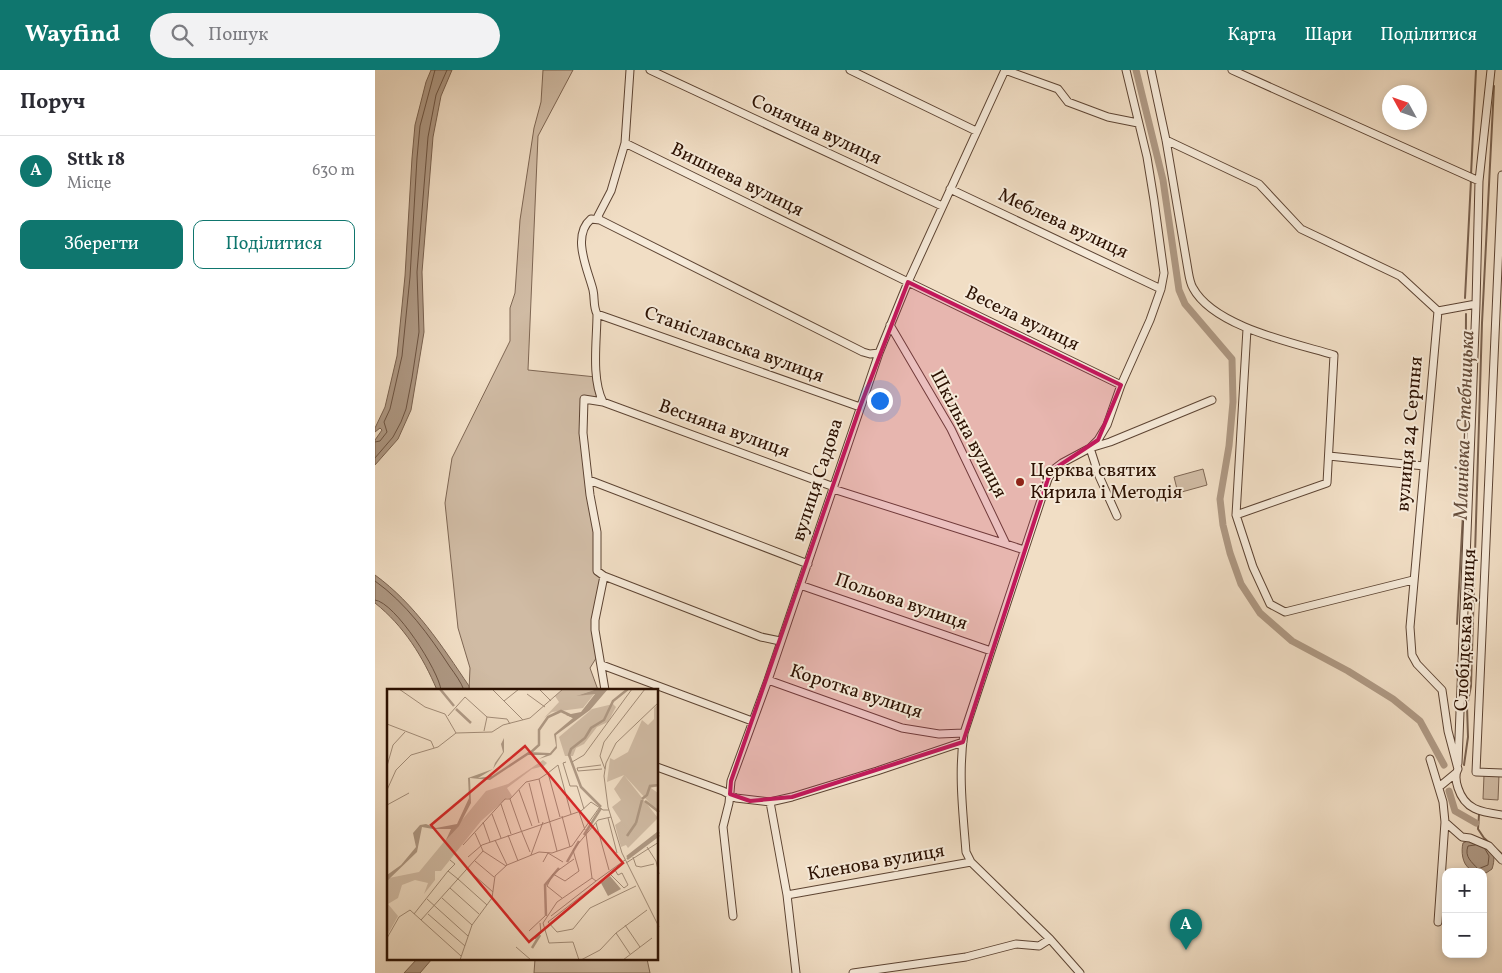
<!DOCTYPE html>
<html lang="uk">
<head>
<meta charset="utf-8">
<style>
	:root { --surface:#fff; --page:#f2f2f3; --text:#2b2b33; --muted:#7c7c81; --line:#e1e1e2; --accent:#0f766e }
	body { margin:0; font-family:Vollkorn,serif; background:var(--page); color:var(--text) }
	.controls { position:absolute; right:15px; bottom:15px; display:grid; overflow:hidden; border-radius:10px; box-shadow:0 2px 8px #0003 }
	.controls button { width:45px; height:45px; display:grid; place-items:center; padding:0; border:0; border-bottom:1px solid var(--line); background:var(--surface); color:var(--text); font:25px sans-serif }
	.compass { position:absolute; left:1007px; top:15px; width:45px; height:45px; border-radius:50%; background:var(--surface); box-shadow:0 2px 8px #0003; rotate:310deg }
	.you { position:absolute; left:504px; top:330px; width:18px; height:18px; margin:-12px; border:4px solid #fff; border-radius:50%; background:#1a73e8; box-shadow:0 0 0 8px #1a73e833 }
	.badge { display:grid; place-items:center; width:32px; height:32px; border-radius:50%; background:var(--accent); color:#fff; font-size:16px; font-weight:700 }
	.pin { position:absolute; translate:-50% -41px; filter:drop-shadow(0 1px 2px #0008) }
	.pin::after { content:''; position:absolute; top:26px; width:18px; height:15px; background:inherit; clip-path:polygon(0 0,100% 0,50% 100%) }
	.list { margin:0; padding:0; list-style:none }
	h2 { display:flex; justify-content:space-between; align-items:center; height:65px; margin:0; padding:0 20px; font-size:21px }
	h2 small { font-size:16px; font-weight:400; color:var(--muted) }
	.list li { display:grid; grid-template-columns:32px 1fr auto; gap:15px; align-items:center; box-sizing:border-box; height:70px; padding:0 20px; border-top:1px solid var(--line) }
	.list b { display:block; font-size:19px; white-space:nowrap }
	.list p { margin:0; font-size:16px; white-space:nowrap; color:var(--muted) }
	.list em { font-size:16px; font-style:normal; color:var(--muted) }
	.actions { display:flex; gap:10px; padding:15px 20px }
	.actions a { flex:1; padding:11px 0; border:1px solid var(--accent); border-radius:10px; text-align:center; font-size:18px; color:var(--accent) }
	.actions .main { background:var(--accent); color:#fff }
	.icon { flex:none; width:28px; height:28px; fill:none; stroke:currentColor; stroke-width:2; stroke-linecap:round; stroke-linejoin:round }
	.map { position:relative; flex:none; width:1127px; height:903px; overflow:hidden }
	header { display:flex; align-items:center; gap:30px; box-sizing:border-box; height:70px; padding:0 25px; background:var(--accent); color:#fff }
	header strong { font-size:24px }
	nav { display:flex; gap:28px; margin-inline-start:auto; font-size:18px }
	.search { width:350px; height:45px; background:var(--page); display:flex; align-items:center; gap:12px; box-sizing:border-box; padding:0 18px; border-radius:28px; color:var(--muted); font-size:19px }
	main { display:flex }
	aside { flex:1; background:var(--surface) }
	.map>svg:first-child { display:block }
	.green { fill:#d0bba4; stroke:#7e6653 }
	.water { fill:#ae9883; stroke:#7a624f }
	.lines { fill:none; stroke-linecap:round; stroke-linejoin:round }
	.shore { stroke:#6d5442; stroke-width:1 }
	.stream { stroke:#7a624f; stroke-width:2 }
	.canal { stroke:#ae9883; stroke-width:7 }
	.street-casing { stroke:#5d4433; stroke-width:9 }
	.street { stroke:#f6ead9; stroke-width:7 }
	.marked { fill:#c2185b; fill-opacity:0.2; stroke:#c2185b; stroke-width:4; stroke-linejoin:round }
	.poi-dot { fill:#8f2418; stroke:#f6ead9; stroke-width:2 }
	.labels { text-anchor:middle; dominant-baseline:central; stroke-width:4; stroke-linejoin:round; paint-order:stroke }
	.street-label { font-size:19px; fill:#2c1102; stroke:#f6ead9 }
	.poi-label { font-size:19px; fill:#2c1102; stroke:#f6ead9; text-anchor:start }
	.water-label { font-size:20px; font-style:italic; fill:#664e3c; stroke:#f6ead9 }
	.inset-river { fill:none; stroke:#ae9883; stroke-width:2.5 }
	.inset-road { fill:none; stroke:#a28c77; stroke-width:1 }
	.view { fill:#d62828; fill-opacity:0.15; stroke:#d62828; stroke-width:2.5 }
	.inset-edge { fill:none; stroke:#2c1102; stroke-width:2.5 }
</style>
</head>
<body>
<header>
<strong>Wayfind</strong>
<div class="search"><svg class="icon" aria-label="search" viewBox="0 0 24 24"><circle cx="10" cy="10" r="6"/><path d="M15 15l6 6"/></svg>Пошук</div>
<nav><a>Карта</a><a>Шари</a><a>Поділитися</a></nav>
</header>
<main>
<aside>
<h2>Поруч<small></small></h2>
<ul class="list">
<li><span class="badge">A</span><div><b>Sttk 18</b><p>Місце</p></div><em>630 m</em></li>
</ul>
<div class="actions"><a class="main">Зберегти</a><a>Поділитися</a></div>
</aside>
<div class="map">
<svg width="1127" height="903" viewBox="0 0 1127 903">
	<rect width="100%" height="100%" fill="#f1dec5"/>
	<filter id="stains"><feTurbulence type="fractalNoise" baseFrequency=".004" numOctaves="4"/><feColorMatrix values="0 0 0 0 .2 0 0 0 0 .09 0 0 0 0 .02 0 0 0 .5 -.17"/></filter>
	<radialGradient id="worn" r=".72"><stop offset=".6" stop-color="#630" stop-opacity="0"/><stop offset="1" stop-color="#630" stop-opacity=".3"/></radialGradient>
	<!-- green -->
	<path class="green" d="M168,0H198L163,66L153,300L221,307L228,332L209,329L208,346L222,501L229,506L220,550L223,585L215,598L223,620H94L95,598L83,558L70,433L77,388L135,271V238L140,223L145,150L159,58L166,32Z
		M828,399L832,415L803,423L799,407Z
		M1109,705H1124L1123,730L1108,729Z
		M160,889H272L275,903H159Z"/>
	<!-- water -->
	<path class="water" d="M56,0H77L66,26L58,67L47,202L49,262L36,340L23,369L0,395V370L7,360L5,358L0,362V358L10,337L22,286L30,206L37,88L40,55L51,12Z
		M0,505C40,534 67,576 94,616V620H62C48,587 29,556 0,533Z
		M1097,769C1114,774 1123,781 1117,799L1111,803C1107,802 1100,802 1095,799C1087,794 1086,781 1088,773Z
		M42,889H57L45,903H29Z"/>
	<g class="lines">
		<!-- shore -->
		<path class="shore" d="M0,372L5,371L12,362L9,352L15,339L27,286L35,207L42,88L45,56L60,0
			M0,388L18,367L26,352L31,339L37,308L44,262L42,202L53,67L61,25L72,0
			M0,511C31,533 54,565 75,597C80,604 86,612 89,620
			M0,530C20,532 64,601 66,620
			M1100,775L1093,776C1089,787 1097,792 1103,799L1113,795L1114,786L1110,779"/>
		<!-- stream -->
		<path class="stream" d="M1096,105L1101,0
			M1090,228L1096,110
			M1082,554L1090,407L1091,244
			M1089,695L1093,667L1092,636L1096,616L1107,253L1119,16
			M1104,745L1103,759L1109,768L1127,784"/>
		<!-- canal -->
		<path class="canal" d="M761,0L788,110L804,220L810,234L857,289L858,332L854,376L845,429L848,455L855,483L866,514L885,543L917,571L973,601L1018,629L1045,651L1069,695
			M1074,721L1080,741L1101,753"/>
		<!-- street casing -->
		<g class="street-casing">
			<path id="street" d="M275,0L567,136
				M475,0L601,61
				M630,0L683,19L693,32L733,47L763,53
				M776,0L791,70L813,200C814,206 815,213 818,218C839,257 919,273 959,285L952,413L861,445
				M857,0L1104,111
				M1116,0L1104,111L1101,234L1063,241L1035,557L1037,585L1042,594L1067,620L1073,661L1083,699C1080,704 1081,712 1083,718C1090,740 1106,742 1127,745
				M791,70L884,114L926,159L1025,206L1063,241
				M250,73L255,0
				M1127,105L1101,702L1127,703
				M575,119L786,219
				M225,150L223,146L236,121L250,73L533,212L746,315
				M222,244L485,337
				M515,255L576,359L631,474L649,480
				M872,259L861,445L878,497L895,534L910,542L1038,510
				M228,332L459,417
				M954,386L1049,396
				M214,410L433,494
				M458,419L631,474
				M742,446L724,406L715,378L735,372L837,330
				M229,506L386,567L405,571
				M425,515L616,581
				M227,595L377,651
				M393,610L527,658L564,664L589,663
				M230,620L220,560V550L229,506L222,501V462L215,425L208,363L209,329L228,332C216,308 222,270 222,244C218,236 220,229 218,220C213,200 196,166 216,149L225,150L488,282L495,284L504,283
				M1055,689L1068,732L1070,752L1063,852
				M1083,693L1101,234
				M282,697L348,721L361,728L395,732L417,727L502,701L588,672
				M1064,717L1081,703
				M395,732L412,825L421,903
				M1070,752L1087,767L1095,768L1114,776L1127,790
				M412,825L596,792
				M358,846L348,757L354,733L356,711L393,610L504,283L533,212L630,0
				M478,903L591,887L641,874L664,876L675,869
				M705,903L675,869L596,792L591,782C588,743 583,703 589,663L673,409L679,399L687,393L715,378L723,370L732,355L746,315L775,250L786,219L789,203L779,130L772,87L751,0"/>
		</g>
		<!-- street -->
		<use href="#street" class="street"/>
	</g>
	<!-- marked area -->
	<path class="marked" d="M533,212L746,315L723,370L679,399L673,409L588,672L417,727L375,731L355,724L356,711L485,337Z"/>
	<!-- markers -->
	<circle class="poi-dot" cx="645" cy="412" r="5"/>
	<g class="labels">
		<!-- street labels -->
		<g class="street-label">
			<text transform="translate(441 60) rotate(25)">Сонячна вулиця</text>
			<text transform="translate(362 110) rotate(26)">Вишнева вулиця</text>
			<text transform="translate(688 154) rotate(25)">Меблева вулиця</text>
			<text transform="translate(647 249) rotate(26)">Весела вулиця</text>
			<text transform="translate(359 275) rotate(20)">Станіславська вулиця</text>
			<text transform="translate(349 359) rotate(20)">Весняна вулиця</text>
			<text transform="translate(593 364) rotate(62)">Шкільна вулиця</text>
			<text transform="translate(1035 364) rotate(-85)">вулиця 24 Серпня</text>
			<text transform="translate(443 410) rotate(-72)">вулиця Садова</text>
			<text transform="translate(526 532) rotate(19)">Польова вулиця</text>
			<text transform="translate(1091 560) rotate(-87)">Слобідська вулиця</text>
			<text transform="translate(481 622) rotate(18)">Коротка вулиця</text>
			<text transform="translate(501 793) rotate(-10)">Кленова вулиця</text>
		</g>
		<!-- poi labels -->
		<g class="poi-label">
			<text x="655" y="401">Церква святих<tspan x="655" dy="22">Кирила і Методія</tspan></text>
		</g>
		<!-- water labels -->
		<g class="water-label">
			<text transform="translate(1090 355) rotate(-88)">Млинівка-Стебницька</text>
		</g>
	</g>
	<!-- overview -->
	<g transform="translate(12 619)">
		<rect width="271" height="271" fill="#f1dec5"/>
		<path d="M176,0H210L189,7L208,4L196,19L165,23L157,29L172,13L168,7ZM226,15L229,18L221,33L210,38L197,55L189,59L186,67H178L172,48L205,20ZM271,15V97L264,99L271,104V123L237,86L271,129L241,159L239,156L234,158L228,136L234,132L225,118L234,111L227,100L237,86L220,93L223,69L227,71L241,63L255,31L261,36L267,30V19ZM156,71L160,74L157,77L145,80L120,99L125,107L123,110L120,109L94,132L54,182H48V191L37,205L41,194L28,191L15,196L11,209L1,215L11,227L0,247V192L2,189L32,183L99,102L121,95Z" fill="#d0bba4"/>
		<path d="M210,0H221L203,21L169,46L170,59L164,66L152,70L159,66H141L103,91L83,89L84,114L72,137L59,151L64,140H46L35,138L30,163L0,192V186L14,176L29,158L26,144L33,136L39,135L49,139L70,135L82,109L81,89L106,80L108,74L116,63L114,55L117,49V63L106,80L91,89L105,87L141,63L163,64L169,57L167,45L186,29L179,26L194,23L208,5L189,7ZM223,187L234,200L221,207L214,194Z" fill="#ae9883"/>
		<path class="inset-river" d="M53,0L67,17M69,20L84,34M142,65L152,56V41L161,28L174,22L187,28M255,110L260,106L263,97L272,96M258,112L272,123M214,118L194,98L182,66L184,60L198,49L204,39L217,31L226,12L241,0M249,134L255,111M197,146L214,119M240,147L249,134M240,168L272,143M240,170L272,146M180,173L192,152M159,227L158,196L172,179M145,259L153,246"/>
		<path class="inset-road" d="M12,0L38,18L58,25L69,44M105,0L136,31M152,0L164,12M140,5L158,18M117,12L132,0M272,13L229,54L219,74L217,87L221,118L235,164L272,238M61,27L78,8L100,28L97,42M100,28L120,30L123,35M0,35L44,52L47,59M179,73L176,74L183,97H190L197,120M185,73L197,66L245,0M0,77L6,56L18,43M190,79L191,82L215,80M190,79L214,76M218,80L213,67L217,53L258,0M161,84L171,76L184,125M152,90L161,84L173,128M142,94L152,134M0,101L9,81L24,66L51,58L69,44L105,43L116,36L143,29L176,0M132,101L145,137M123,110L134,141M114,115L124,145M0,116L22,104M192,123L198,141M105,125L114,149M175,127L183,158M221,129L230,164M96,133L103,153M209,134L222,181M134,141L143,163M88,144L96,162L119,177M199,145L205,189M121,146L131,172M108,151L120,176M76,156L118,110H123L139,93L152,90L170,162M260,158L269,172L272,185M144,166L156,133M81,168L95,156L194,122L204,113L216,121H222M246,168L249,177L254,178L267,175M88,172L107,188M156,173L161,164L176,173M239,174L272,153M80,180L106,203M61,182L68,175L63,171M166,185L178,192L192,182L186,161L211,131L224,128M223,185L237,199M71,190L100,216M63,199L92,225M237,199L241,196L235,184L231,186L228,181L161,233L170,243L186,240L203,219L249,197M55,209L85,236M175,209L160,197L166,185L187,170M40,210L81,247M27,225L61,182L71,190M41,225L78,257M164,227L209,192M34,231L96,162M238,236L253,258M142,242L158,227M229,244L243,265M0,249L12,228L23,221L74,267M148,250L154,244L153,234M129,258L144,271M73,271L85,236L105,209L108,187L120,176L152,163L165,164L185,157L212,119M192,271L186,253L162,254L156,234L170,213L205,189L209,192L238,171M194,271L213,261L229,244L260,221M236,271L265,249"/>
		<path class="view" d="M138,57L236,174L142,253L44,136Z"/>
		<rect width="271" height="271" class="inset-edge"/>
	</g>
	<rect width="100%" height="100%" filter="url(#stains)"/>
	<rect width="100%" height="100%" fill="url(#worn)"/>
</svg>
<div class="controls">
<button>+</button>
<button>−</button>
</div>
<svg class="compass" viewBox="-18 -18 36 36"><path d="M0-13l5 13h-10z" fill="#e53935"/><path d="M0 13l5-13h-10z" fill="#7c7c81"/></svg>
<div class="you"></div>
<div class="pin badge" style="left:811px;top:880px">A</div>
</div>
</main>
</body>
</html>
